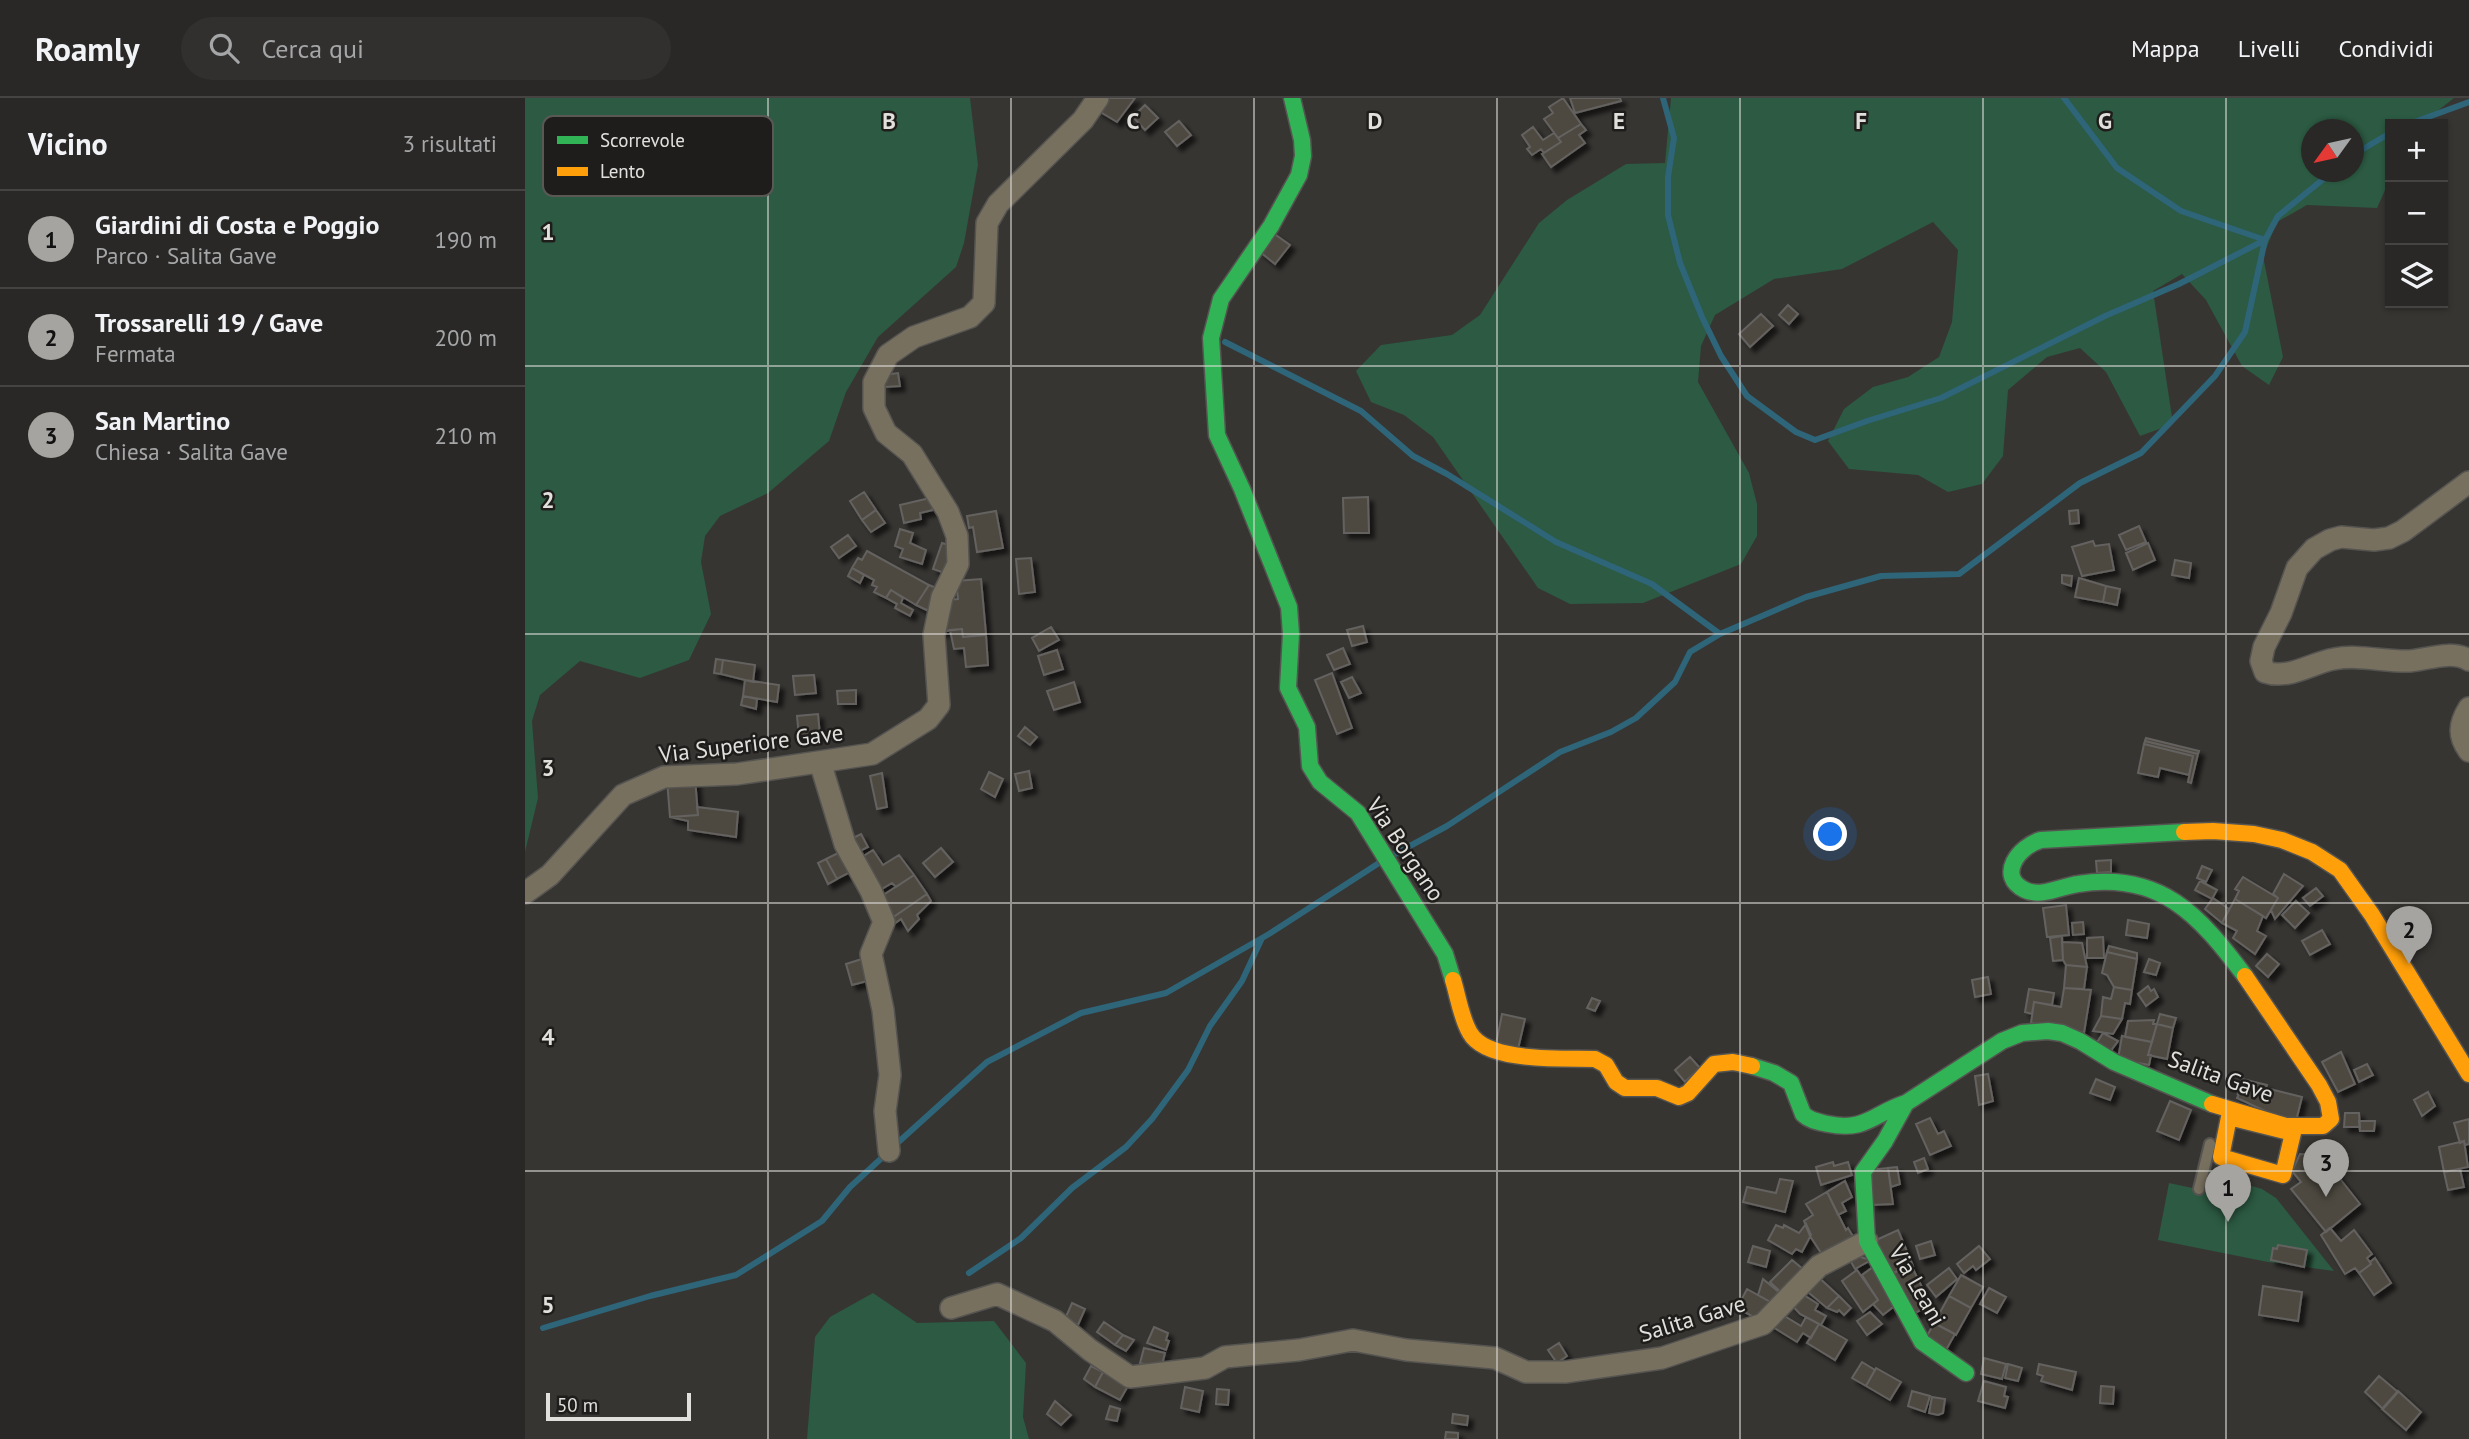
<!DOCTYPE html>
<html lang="it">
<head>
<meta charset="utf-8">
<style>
	:root { --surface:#292826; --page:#31302e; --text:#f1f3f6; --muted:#a5a6a7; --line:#454443; --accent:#a6a4a0 }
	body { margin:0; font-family:"PT Sans",sans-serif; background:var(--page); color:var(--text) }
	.controls { position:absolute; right:21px; top:21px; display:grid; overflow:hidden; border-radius:0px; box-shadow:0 2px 5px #0004 }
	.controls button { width:63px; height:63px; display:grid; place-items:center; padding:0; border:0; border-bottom:2px solid var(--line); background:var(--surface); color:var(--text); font:35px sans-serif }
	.compass { position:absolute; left:1776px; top:21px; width:63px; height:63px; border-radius:50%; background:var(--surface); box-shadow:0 2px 5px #0004; rotate:237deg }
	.scale { position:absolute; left:21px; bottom:18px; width:145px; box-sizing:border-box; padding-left:7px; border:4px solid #e2e0dc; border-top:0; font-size:19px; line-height:24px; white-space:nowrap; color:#e2e0dc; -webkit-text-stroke:5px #1f1d1b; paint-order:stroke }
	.you { position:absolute; left:1306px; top:737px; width:24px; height:24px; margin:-18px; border:5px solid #fff; border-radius:50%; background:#1a73e8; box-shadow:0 0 0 10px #1a73e833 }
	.badge { display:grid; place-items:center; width:46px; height:46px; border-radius:50%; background:var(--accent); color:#111; font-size:23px; font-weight:700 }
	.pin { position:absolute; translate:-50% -58px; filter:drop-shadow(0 2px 4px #0008) }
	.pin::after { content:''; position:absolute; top:37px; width:24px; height:21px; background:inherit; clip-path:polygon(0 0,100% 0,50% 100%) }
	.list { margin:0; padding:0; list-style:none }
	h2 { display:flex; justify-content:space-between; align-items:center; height:91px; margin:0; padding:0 28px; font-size:30px }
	h2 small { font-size:23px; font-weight:400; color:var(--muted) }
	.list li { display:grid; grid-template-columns:46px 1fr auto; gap:21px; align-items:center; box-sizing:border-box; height:98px; padding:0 28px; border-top:2px solid var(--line) }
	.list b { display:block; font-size:26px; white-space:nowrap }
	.list p { margin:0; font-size:23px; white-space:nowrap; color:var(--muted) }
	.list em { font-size:23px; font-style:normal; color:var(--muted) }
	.icon { flex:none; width:38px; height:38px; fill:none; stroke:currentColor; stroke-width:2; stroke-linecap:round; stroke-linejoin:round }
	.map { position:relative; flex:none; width:1944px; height:1341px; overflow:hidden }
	header { display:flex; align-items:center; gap:42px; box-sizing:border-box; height:98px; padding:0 35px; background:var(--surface); border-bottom:2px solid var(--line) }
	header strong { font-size:33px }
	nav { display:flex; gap:38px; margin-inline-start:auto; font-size:24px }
	.search { width:490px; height:63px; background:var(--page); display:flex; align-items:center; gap:18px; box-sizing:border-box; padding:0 24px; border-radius:38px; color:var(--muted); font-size:26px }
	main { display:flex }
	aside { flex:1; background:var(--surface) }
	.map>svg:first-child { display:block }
	.green { fill:#2c5a42; fill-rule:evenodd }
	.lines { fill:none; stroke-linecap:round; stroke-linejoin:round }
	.stream { stroke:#2e6579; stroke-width:6 }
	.building { fill:#4e493f; stroke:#646260; stroke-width:2; filter:url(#shadow) }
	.lane-casing { stroke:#555451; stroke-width:14 }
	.street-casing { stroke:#555451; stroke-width:24 }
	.fast-casing { stroke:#555451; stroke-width:19 }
	.slow-casing { stroke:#555451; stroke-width:19 }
	.lane { stroke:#78705f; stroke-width:10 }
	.street { stroke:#78705f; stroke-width:21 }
	.fast { stroke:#30b455; stroke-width:16 }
	.slow { stroke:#ff9f0a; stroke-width:16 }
	.grid { fill:none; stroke:#e2e0dc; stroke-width:2; stroke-opacity:0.55 }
	.labels { text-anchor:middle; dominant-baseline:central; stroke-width:5; stroke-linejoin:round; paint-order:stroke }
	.street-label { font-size:23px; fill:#e2e0dc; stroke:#1f1d1b }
	.key { fill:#1f1d1b; stroke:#5a5855; stroke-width:2 }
	.key-label { font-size:19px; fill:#e2e0dc }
	.grid-label { font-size:23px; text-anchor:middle; font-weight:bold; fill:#e2e0dc; stroke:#1f1d1b; stroke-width:5; stroke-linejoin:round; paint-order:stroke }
</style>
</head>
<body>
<header>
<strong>Roamly</strong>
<div class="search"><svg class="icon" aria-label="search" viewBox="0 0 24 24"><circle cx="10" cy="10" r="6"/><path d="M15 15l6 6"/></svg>Cerca qui</div>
<nav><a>Mappa</a><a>Livelli</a><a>Condividi</a></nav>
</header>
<main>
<aside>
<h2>Vicino<small>3 risultati</small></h2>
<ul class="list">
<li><span class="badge">1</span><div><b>Giardini di Costa e Poggio</b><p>Parco · Salita Gave</p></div><em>190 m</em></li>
<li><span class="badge">2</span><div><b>Trossarelli 19 / Gave</b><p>Fermata</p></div><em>200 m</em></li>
<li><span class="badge">3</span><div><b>San Martino</b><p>Chiesa · Salita Gave</p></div><em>210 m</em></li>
</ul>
</aside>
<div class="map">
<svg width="1944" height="1341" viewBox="0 0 1944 1341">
	<defs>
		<filter id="shadow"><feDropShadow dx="5" dy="5" stdDeviation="2" flood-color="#0009"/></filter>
	</defs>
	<rect width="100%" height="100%" fill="#373532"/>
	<!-- green -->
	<path class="green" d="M0,0H445L453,67L439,145L431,169L353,239L321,294L304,343L243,395L195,418L180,438L176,464L186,516L164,562L115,580L55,563L15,597L7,623L13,700L0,754Z
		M1146,0H1929L1896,26H1865V81L1852,110L1782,107L1752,124L1738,158L1758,259L1744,287L1717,268L1681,202L1657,176L1628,193L1648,326L1615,338L1581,274L1555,250L1522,259L1483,292L1478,358L1457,386L1423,394L1393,377L1324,371L1303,343L1319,311L1348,289L1383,279L1414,259L1427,224L1433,152L1408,124L1317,171L1249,181L1190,217L1176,248L1173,284L1224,375L1232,406V438L1216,466L1118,505L1045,506L1013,490L908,339L879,317L846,304L831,273L856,247L927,237L955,217L1014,125L1042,102L1101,66L1140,65ZM1786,32H1828V74H1786Z
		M1682,1070L1713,1084L1737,1091L1751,1100L1809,1173L1743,1164L1633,1142L1644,1085L1677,1092Z
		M348,1195L392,1225L469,1223L501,1265L498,1319L504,1341H282L290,1239L305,1219Z"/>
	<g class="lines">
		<!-- stream -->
		<path class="stream" d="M1138,0L1149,40L1143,79V117L1155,165L1177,219L1196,258L1222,298L1271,334L1290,342L1342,323L1416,300L1580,218L1654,186L1740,142
			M1539,0L1592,70L1656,113L1740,142
			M1884,26L1944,4
			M1828,57L1865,35
			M700,244L836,313L888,358L922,376L1031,444L1127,486L1195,536
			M870,756L922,728L1035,654L1086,634L1111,620L1150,584L1165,554L1195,536L1281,499L1356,478L1434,476L1555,385L1616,355L1690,278L1720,234L1740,142L1753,118L1807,74
			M368,1049L462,964L556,915L641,895L744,836L854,765
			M444,1175L496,1140L547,1090L601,1049L627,1021L663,972L685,928L717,883L737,840
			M18,1230L125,1198L211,1177L297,1123L325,1089L360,1057"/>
	</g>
	<!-- building -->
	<path class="building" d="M580,0H610L592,24L572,12Z
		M1038,0L1056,26L1033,40L1019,21L1028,15L1024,9Z
		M1045,0H1095L1096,3L1050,15Z
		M620,7L633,20L620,32L608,19Z
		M654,23L666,37L652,48L640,34Z
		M1056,26L1061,32L1054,37L1060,45L1026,69L1017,56L1036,44L1033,40Z
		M1008,29L1018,42L1029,35L1036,44L1019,55L1016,51L1007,57L1002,51L1005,49L997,37Z
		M748,135L765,147L750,166L734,153Z
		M1263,207L1273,216L1264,226L1254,217Z
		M1236,216L1248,228L1225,249L1214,236Z
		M373,275L375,288L360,289L358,277Z
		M339,394L351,412L337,422L325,403Z
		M843,399L844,435H819L818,400Z
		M405,400L408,412L395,415L396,421L379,425L375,407Z
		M351,412L360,425L346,434L337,422Z
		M1553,412L1554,425L1545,426L1544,413Z
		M471,413L478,450L452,454L448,429L444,430L442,418Z
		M1614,428L1621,444L1601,452L1594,437Z
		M375,431L388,435L385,445L401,452L397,466L375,459L378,451L370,448Z
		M323,437L331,448L314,460L306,449Z
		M1568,443L1570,448L1584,446L1589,472L1557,478L1547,449Z
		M417,445L427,448L422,476L408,471Z
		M1623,445L1630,462L1608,472L1601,455Z
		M342,453L404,487L391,507L366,492L361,500L349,494L352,489L347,487L349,482L327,470L333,460L337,462Z
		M506,460L510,494L494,496L491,461Z
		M1650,462L1666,465L1664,480L1647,477Z
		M327,470L339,477L335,485L323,478Z
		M1537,477L1547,478L1546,488L1537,485Z
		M1554,480L1581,488L1578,504L1550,499Z
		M456,481L461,536L438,539L437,531L413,534L420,502L433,501L431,483Z
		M404,487L416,492L408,515L391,507Z
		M1581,488L1595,491L1592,507L1578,504Z
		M366,492L378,500L376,505L388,512L385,518L370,510L372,506L361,500Z
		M838,528L842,544L827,548L822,532Z
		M526,529L534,542L514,553L507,540Z
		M437,531L438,539L461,537L463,567L441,569L439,550L429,551L425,532Z
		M818,550L825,566L809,572L802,557Z
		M532,552L538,571L519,577L513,558Z
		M191,561L198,562L196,576L189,575Z
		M198,562L230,567L228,584L196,576Z
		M807,575L827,630L812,636L790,582Z
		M289,577L291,595L270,597L268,578Z
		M827,579L836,595L824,600L816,584Z
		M220,582L254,587L252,604L218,598Z
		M549,584L555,604L529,612L522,593Z
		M331,592V606H313L312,593Z
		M218,598L232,601L231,611L216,607Z
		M293,616L295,637L274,639L272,618Z
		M500,629L512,639L505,647L493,638Z
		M1621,640L1674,653L1673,656L1620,643Z
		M1620,643L1673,656L1666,685L1663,684L1668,658L1619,646Z
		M1619,646L1668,658L1664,677L1635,670L1633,679L1613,675Z
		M504,673L507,690L494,693L490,676Z
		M464,674L478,681L470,699L456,691Z
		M357,675L362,709L352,711L345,678Z
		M170,680L173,717L145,719L142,682Z
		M172,709L213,714L211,739L163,732V723L145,719L173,717Z
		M336,736L343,749L331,755L324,742Z
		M416,750L428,764L410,779L398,765Z
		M321,751L331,771L312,781L301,761Z
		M348,752L358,767L374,757L389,777L371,789L367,785L352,794L332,762Z
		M301,761L312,781L303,786L293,765Z
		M1586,762V774L1572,775L1571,763Z
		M1677,768L1687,772L1681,784L1672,780Z
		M1759,776L1778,788L1750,821L1746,812L1753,800L1748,796Z
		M389,777L402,796L364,822L352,801Z
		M1718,779L1753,800L1741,820L1710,801L1714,793L1710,791Z
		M1675,783L1692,792L1687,801L1670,792Z
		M1791,790L1798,798L1785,808L1778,800Z
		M402,796L406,803L392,817L394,821L383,833L376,821L369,826L364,822Z
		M1688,800L1704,811L1697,825L1680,811Z
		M1710,801L1738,818L1732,833L1741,838L1730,856L1708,840L1712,833L1697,825Z
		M1771,803L1784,815L1770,830L1757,817Z
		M1541,807L1544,837L1522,839L1518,810Z
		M1603,822L1624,826L1622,840L1601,837Z
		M1558,824L1559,836L1548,837L1547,825Z
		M1797,832L1805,846L1785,857L1777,843Z
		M1537,838L1538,862L1528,863L1525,840Z
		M1578,839L1579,860H1562V840Z
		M1537,844L1557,845L1562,869L1541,867L1538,862Z
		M1584,848L1612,855V861L1582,854Z
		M1582,854L1612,861L1607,892L1589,889L1582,877L1577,875Z
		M1742,856L1754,866L1743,879L1731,868Z
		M340,860L346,882L327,887L321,866Z
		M1624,861L1635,865L1631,877L1619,874Z
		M1541,867L1562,869L1559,891L1539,890Z
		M1463,879L1466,896L1450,899L1447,882Z
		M1623,888L1626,893L1629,891L1633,899L1621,908L1613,896Z
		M1589,889L1607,892L1605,906L1600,905L1597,921L1576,918L1578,899L1586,901Z
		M1539,890L1566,892L1559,935L1506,925L1509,904L1536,909Z
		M1504,891L1529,895L1527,907L1509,904L1507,916L1500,914Z
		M1067,900L1075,903L1070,913L1062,910Z
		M977,916L1000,921L993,951L971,946Z
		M1635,916L1651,920L1648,930L1632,926Z
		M1576,918L1597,921L1588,936L1568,933Z
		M1629,922L1628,926H1632L1627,944L1600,939L1603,923Z
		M1632,926L1648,930L1642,961L1623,957Z
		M1578,935L1593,943L1585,954L1571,946Z
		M1597,938L1627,944L1623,957H1626L1624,967L1593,961Z
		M1816,954L1830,986L1813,994L1797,964Z
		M1165,959L1175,970L1160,984L1150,972Z
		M1842,966L1848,977L1834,984L1829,972Z
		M1463,976L1468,1003L1454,1007L1450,978Z
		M1571,981L1590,989L1585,1002L1565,995Z
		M1717,981L1742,987L1741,990L1737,989L1736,993L1723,990L1713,995Z
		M1737,989L1777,999L1770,1027L1712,1000L1716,992L1723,990L1736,993Z
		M1903,994L1910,1008L1897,1018L1889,1002Z
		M1645,1003L1666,1012L1654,1042L1632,1033Z
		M1820,1015H1834L1835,1029H1819Z
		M1405,1020L1413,1036L1419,1033L1426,1048L1405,1057L1391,1026Z
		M1944,1021V1046L1940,1047L1939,1043L1935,1045L1929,1025Z
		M1834,1023H1850L1849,1033H1835Z
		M1939,1043L1943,1069L1919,1074L1914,1049Z
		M1775,1056L1787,1057L1792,1064L1787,1068L1797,1079L1806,1072L1801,1063L1835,1106L1801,1134L1766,1091L1776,1084L1767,1073Z
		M1399,1060L1403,1071L1393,1075L1389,1064Z
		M1797,1060L1806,1072L1797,1079L1787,1068Z
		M1308,1064L1309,1068L1323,1064L1327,1077L1296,1087L1291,1069Z
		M1372,1069L1375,1086L1366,1089L1363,1070Z
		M1363,1070L1368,1106L1347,1107L1344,1072Z
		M1935,1071L1939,1089L1923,1092L1919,1074Z
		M1255,1081L1268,1083L1260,1114L1218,1104L1222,1089L1251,1095Z
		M1320,1083L1327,1099L1317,1105L1321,1113L1313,1117L1302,1094Z
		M1302,1094L1321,1132L1323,1130L1332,1145L1300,1161L1285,1138L1279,1123L1288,1117L1281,1106Z
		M1281,1126L1286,1137L1277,1154L1271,1151L1267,1156L1243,1142L1251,1127L1258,1130L1259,1127L1274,1135Z
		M1805,1130L1816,1143L1829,1132L1847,1156L1842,1160L1846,1166L1834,1175L1830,1170L1820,1176L1796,1137Z
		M1373,1132L1388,1168L1367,1175L1349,1143Z
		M1406,1143L1410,1157L1395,1161L1391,1148Z
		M1753,1147L1782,1152L1779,1169L1746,1162L1748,1150L1752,1151Z
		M1228,1148L1245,1153L1241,1169L1223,1164Z
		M1454,1148L1465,1161L1451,1172L1448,1168L1439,1175L1432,1166Z
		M1321,1155L1346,1162L1330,1171Z
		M1850,1160L1866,1185L1849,1197L1834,1175L1846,1166L1845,1164Z
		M1267,1162L1284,1176L1258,1196L1245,1184Z
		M1348,1169L1372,1206L1358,1217L1348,1206L1353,1202L1337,1177Z
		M1387,1169L1406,1207L1386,1217L1367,1175Z
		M1424,1170L1432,1181L1411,1199L1402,1187Z
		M1332,1172L1353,1202L1338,1214L1317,1183Z
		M1290,1176L1314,1198L1302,1210L1278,1190Z
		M1436,1177L1458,1189L1446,1210L1424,1198Z
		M1238,1181L1255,1195L1249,1206L1233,1197Z
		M1738,1188L1777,1194L1773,1223L1734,1217Z
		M1464,1190L1481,1199L1472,1215L1455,1206Z
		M1222,1191L1249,1206L1238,1224L1212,1210Z
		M1274,1194L1293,1206L1290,1212L1301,1218L1296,1227L1275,1216L1264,1204Z
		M1314,1198L1326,1210L1319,1217L1314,1212L1312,1214L1302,1210Z
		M1424,1198L1446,1210L1431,1237L1409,1225Z
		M547,1205L560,1211L553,1227L540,1221Z
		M1253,1214L1276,1228L1281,1219L1294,1226L1286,1240L1278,1235L1272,1244L1243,1226Z
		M1345,1214L1357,1226L1342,1237L1332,1223Z
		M579,1224L598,1237L590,1247L572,1234Z
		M1409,1225L1430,1236L1421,1252L1402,1238Z
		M1294,1226L1322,1242L1310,1262L1282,1245Z
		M629,1229L643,1235L641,1242L644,1243L641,1252L622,1245Z
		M598,1237L609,1242L601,1253L590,1247Z
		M1034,1245L1042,1258L1032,1265L1023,1252Z
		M619,1250L640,1255L636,1271L615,1265Z
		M1459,1260L1481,1266L1477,1281L1456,1276Z
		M1337,1264L1350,1272L1341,1288L1327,1280Z
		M1483,1266L1497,1270L1493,1283L1480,1280Z
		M1514,1266L1551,1274L1547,1292L1516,1283L1518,1278L1512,1276Z
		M566,1268L578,1274L570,1289L559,1281Z
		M1351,1270L1376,1284L1365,1302L1341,1288Z
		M578,1274L603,1288L595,1302L570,1289Z
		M1854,1278L1873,1294L1858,1311L1840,1294Z
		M1459,1283L1481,1289L1479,1298L1483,1299L1480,1310L1453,1303Z
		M1576,1288L1589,1289L1588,1306L1575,1305Z
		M660,1289L678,1293L674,1314L656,1310Z
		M692,1291L704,1292L703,1307L691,1306Z
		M1387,1293L1405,1298L1400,1314L1383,1308Z
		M1873,1293L1896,1314L1881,1332L1857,1311Z
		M1407,1299L1420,1301L1418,1315L1413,1317L1404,1315Z
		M530,1303L546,1317L536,1327L522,1316Z
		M585,1308L595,1311L592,1323L581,1321Z
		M928,1316L943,1318L942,1327L927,1325Z
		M921,1334L933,1335V1341H920Z"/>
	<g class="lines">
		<!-- lane casing -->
		<g class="lane-casing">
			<path id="lane" d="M1674,1091L1685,1046"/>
		</g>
		<!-- street casing -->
		<g class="street-casing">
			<path id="street" d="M1944,384L1878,433L1864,440L1849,442L1816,439L1805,442L1789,451L1772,470L1756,515L1739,549L1736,563L1740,574C1764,582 1786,565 1809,561C1834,556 1859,564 1885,563C1904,561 1926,552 1944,562
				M1944,610C1934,626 1933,638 1944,653
				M295,664L320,746L346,793L359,824L346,856L358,912L365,977L360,1013L364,1053
				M0,795L25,777L98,697L139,679L212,676L347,656L403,621L414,607L409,537L417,499L433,466L432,438L423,414L387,356L361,335L349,310V284L363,257L389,239L445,219L459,205L462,125L473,106L558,22L573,0
				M426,1210L472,1196L530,1223L565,1252L605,1279L680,1270L700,1259L774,1252L828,1242L881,1252L970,1260L1001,1274H1040L1137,1260L1238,1226L1294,1168L1342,1143"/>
		</g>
		<!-- fast casing -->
		<g class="fast-casing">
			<path id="fast" d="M767,0L777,42L778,58L774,77L746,128L696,201L686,240L692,337L717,391L764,509L766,536L763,590L782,629L785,668L795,684L833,715L920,856L928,882
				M1659,734L1516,742C1494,748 1471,778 1500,792C1516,800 1537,788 1553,786C1636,773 1674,817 1720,878
				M1227,968L1249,975L1266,985L1278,1016C1285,1023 1294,1024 1303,1026C1341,1034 1349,1015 1381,1005
				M1441,1275L1397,1244L1342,1143L1338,1074L1360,1043L1381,1005L1477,943L1497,935L1523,933L1537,935L1555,943L1589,964L1687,1006"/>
		</g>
		<!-- slow casing -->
		<g class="slow-casing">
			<path id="slow" d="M1659,734L1688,733L1729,736L1757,742L1787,754L1815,772L1847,817L1944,976
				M928,882C933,898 936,920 945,935C962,965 1039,960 1070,961L1081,967L1091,984L1100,990H1132L1154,999L1163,995L1189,966L1208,964L1227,968
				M1687,1006L1761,1028H1798L1806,1021L1803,1004L1794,987L1720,878
				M1704,1019L1768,1035L1758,1077L1696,1059Z"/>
		</g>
		<!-- lane -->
		<use href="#lane" class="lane"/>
		<!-- street -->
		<use href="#street" class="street"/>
		<!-- fast -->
		<use href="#fast" class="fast"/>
		<!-- slow -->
		<use href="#slow" class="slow"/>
	</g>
	<!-- grid -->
	<path class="grid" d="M243,0V1341M486,0V1341M729,0V1341M972,0V1341M1215,0V1341M1458,0V1341M1701,0V1341M0,268H1944M0,536H1944M0,805H1944M0,1073H1944"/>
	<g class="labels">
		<!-- street labels -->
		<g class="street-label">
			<text transform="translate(226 645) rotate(-7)">Via Superiore Gave</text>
			<text transform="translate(881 751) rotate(56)">Via Borgano</text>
			<text transform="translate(1696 978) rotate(20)">Salita Gave</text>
			<text transform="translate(1393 1187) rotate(60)">Via Leani</text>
			<text transform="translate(1167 1220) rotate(-17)">Salita Gave</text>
		</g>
	</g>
	<!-- legend -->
	<rect x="18" y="18" width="230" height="80" rx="10" class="key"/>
	<rect x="32" y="38" width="31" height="8" fill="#30b455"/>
	<rect x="32" y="69" width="31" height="9" fill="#ff9f0a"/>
	<g class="key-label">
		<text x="75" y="49">Scorrevole</text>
		<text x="75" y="80">Lento</text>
	</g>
	<g class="grid-label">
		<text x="364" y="31">B</text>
		<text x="608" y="31">C</text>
		<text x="850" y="31">D</text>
		<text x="1094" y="31">E</text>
		<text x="1336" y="31">F</text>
		<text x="1580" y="31">G</text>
		<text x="23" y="142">1</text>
		<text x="23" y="410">2</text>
		<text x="23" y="678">3</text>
		<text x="23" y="947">4</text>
		<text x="23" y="1215">5</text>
	</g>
</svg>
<div class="controls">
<button>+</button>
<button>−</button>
<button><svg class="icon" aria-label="layers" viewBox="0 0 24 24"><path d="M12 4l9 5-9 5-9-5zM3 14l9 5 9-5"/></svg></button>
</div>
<svg class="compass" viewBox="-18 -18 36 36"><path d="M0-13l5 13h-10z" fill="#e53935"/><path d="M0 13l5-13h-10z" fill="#a5a6a7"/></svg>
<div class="scale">50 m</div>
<div class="you"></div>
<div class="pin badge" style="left:1703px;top:1124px">1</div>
<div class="pin badge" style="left:1884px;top:866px">2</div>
<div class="pin badge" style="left:1801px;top:1099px">3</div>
</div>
</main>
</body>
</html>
